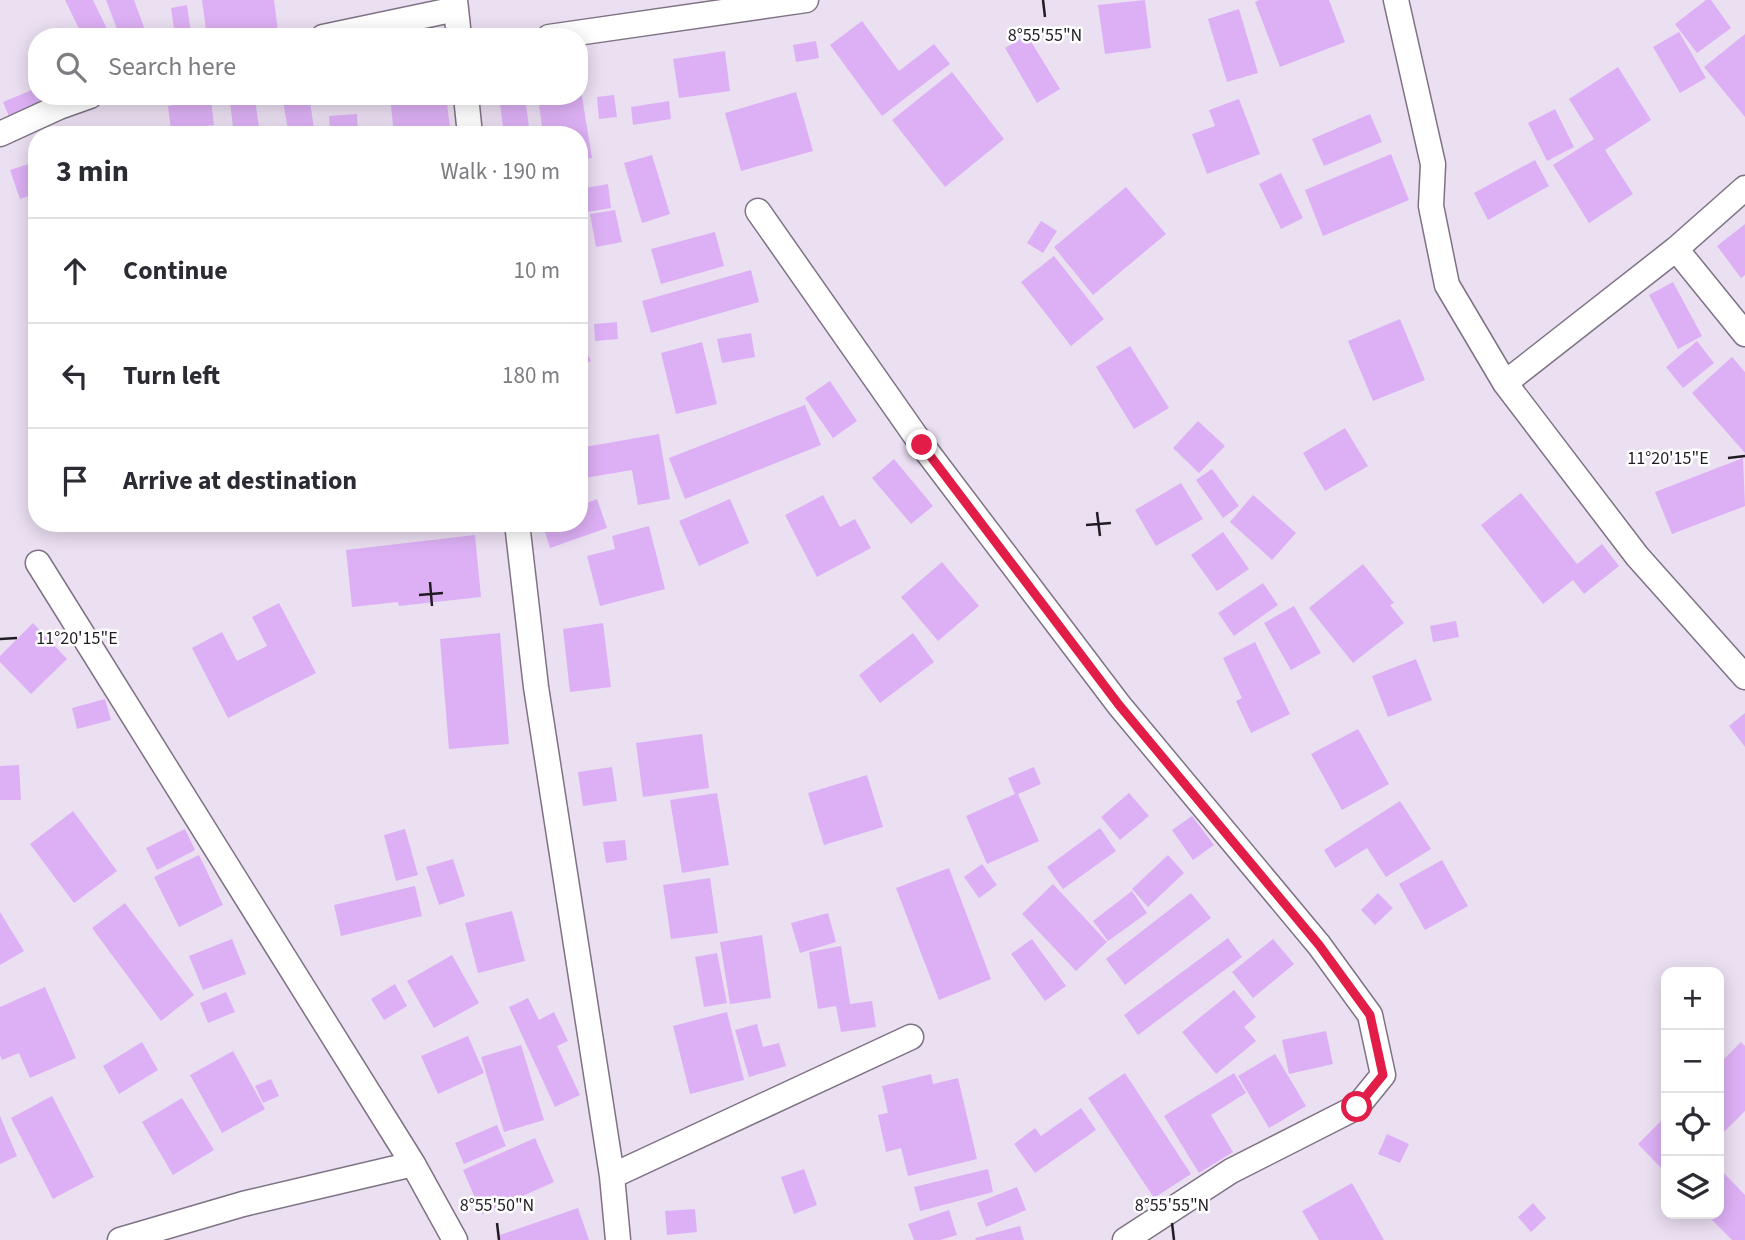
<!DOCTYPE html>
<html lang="en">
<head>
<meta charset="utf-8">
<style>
	:root { --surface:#fff; --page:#f2f2f3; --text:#2b2b33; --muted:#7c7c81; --line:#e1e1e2 }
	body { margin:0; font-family:"Source Sans 3",sans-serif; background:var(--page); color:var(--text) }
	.controls { position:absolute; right:21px; bottom:21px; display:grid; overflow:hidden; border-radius:14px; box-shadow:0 4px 18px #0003 }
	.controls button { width:63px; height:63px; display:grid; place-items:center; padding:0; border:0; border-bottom:2px solid var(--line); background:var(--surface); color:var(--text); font:35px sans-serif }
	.stop { position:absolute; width:21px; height:21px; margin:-16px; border:5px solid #e11d48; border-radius:50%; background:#fff }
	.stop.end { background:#e11d48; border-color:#fff; box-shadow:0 2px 7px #0008 }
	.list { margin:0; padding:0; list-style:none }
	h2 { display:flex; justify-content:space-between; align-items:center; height:91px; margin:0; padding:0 28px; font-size:30px }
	h2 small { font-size:23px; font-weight:400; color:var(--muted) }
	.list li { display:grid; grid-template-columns:46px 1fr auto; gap:21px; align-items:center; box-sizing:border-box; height:105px; padding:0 28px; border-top:2px solid var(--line) }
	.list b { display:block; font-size:26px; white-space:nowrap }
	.list em { font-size:23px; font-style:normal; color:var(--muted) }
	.icon { flex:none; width:38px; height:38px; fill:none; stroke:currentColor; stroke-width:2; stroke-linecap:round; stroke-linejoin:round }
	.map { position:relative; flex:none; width:1745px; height:1240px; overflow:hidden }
	.search { position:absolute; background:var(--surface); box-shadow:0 4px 18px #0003; left:28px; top:28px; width:560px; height:77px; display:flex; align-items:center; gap:18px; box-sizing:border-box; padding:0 24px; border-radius:28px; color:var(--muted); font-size:26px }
	.panel { position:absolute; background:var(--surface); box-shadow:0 4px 18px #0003; left:28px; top:126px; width:560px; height:406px; border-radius:28px }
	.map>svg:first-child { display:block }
	.building { fill:#ddb0f5 }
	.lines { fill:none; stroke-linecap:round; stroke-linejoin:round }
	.street-casing { stroke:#7e7284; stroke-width:27 }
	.street { stroke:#fff; stroke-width:24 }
	.route { stroke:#e11d48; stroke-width:9 }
	.ticks { fill:none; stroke:#211c23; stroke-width:2.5 }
	.ticks-label { font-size:18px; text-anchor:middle; fill:#211c23; stroke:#fff; stroke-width:5; stroke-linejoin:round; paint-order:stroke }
</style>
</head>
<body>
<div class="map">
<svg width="1745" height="1240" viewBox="0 0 1745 1240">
	<rect width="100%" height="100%" fill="#ebdff2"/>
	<!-- building -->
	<path class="building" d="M65,0H93L111,37H83Z
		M106,0H134L145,30L129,37H120Z
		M202,0H274L278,32L249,37H207Z
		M1145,0L1151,48L1105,54L1098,5Z
		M1259,0H1329L1345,42L1280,67L1255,2Z
		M1706,0H1711L1731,28L1697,53L1675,24Z
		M187,5L191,33L175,36L171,8Z
		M1239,9L1258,73L1227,82L1208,19Z
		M862,21L899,71L934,44L950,64L882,116L830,45Z
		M1679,32L1706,78L1680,93L1653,47Z
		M1745,34V117L1704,67Z
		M1027,35L1060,89L1037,103L1005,48Z
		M816,41L819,58L796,62L793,45Z
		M725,51L730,91L679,98L673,59Z
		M1618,67L1651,120L1605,150L1633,194L1589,223L1553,165L1594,139L1569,99Z
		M952,72L1004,139L945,187L892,120Z
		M579,78L592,158L579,160V135H543L538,96H579Z
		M37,88V96H71L11,121L3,102Z
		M796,92L813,151L741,171L725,113Z
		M614,95L617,117L599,119L597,97Z
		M282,96H309L315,135H289Z
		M390,96H446L451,135H394Z
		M499,96H525L530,135H504Z
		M255,99L260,135H234L230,102Z
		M1239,99L1260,154L1207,174L1192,134L1215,126L1209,110Z
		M211,100L214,125L171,130L168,106Z
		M669,101L671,119L633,125L631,107Z
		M1555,109L1574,147L1547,161L1528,123Z
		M357,114L358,135H330L329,116Z
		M1370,114L1382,142L1324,166L1312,139Z
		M1391,154L1409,200L1323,236L1305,190Z
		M652,155L670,214L642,223L624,163Z
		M1535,160L1549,186L1488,220L1474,193Z
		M32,163L37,178V193L20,199L10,170Z
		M1281,173L1303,218L1281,229L1259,184Z
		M608,184L611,208L581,213L586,239L579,240V189Z
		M1126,187L1166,234L1093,295L1054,247Z
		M615,210L622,242L596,247L590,214Z
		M1041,221L1057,231L1043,253L1027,243Z
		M1745,224V275L1741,278L1717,246Z
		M715,232L724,266L661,284L651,249Z
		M1054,256L1104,319L1071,346L1021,282Z
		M751,270L759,302L651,333L642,301Z
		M1673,282L1702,336L1678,349L1649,295Z
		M1400,319L1425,380L1373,401L1348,341Z
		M617,322L618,339L595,341L594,324Z
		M751,333L755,357L722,363L717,339Z
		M579,335L591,361L579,366Z
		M1697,341L1714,363L1683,388L1666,367Z
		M702,342L717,404L676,414L661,353Z
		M1130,346L1169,408L1134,429L1096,367Z
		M1732,357L1745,372V453L1692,393Z
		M830,381L857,421L833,438L805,398Z
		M805,405L821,445L685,499L669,458Z
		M1198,421L1225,446L1199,473L1173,448Z
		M1345,428L1368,466L1325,491L1303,453Z
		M659,434L670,499L638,505L632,470L579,479V448Z
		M1743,458L1745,506L1672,534L1655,492Z
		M894,459L933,506L911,524L872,478Z
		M1212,469L1239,506L1223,518L1196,480Z
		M1181,483L1203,519L1156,546L1135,510Z
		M1521,493L1577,564L1602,544L1619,566L1584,594L1573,580L1543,604L1481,525Z
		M823,495L840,527L855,519L871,548L817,577L785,515Z
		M1253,495L1296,533L1272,560L1230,522Z
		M597,499L607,528L550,548L542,523H579V506Z
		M730,499L749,543L699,566L679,521Z
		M649,526L665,589L600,606L587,556L615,549L612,536Z
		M1223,532L1249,569L1217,591L1191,555Z
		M475,535L481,597L399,606L398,602L352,607L346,550Z
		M942,562L979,606L938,641L901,597Z
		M1363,564L1394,603L1390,605L1404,623L1353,663L1309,608Z
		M1263,583L1278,605L1234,636L1218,613Z
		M279,603L316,673L228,718L192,648L222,632L237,661L267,646L252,617Z
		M1294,606L1321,653L1291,670L1264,623Z
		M1456,621L1459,637L1433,642L1430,626Z
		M33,623L67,659L31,694L0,662V656Z
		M603,623L611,687L570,692L563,629Z
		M500,633L509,744L449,749L440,639Z
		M913,633L934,662L880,703L859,675Z
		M1255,642L1290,714L1251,733L1236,701L1242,698L1223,658Z
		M1416,659L1432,700L1388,717L1372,676Z
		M105,699L111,720L77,729L72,708Z
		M1745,713V747L1729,726Z
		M1358,729L1389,784L1342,810L1311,754Z
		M702,734L709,788L643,797L636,743Z
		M19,765L21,800H0V766Z
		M612,767L617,801L583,806L578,772Z
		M1034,767L1041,784L1018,794L1039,841L987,864L966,816L1015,794L1008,778Z
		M867,775L883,827L824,845L808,793Z
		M717,793L729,865L682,873L670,800Z
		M1129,793L1149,816L1120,840L1101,817Z
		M1400,801L1431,849L1386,877L1367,848L1335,868L1324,850Z
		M73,811L117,871L74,903L30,844Z
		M1192,816L1214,845L1193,860L1172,830Z
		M1100,828L1116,851L1063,889L1047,867Z
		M185,829L195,850L157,870L146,848Z
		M405,829L418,875L396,881L384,835Z
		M625,840L627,860L606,863L603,842Z
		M199,855L223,905L179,927L154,877Z
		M1168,855L1184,873L1148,907L1132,889Z
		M453,859L465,896L439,905L426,867Z
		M1442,860L1468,906L1425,930L1399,884Z
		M982,864L997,885L979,898L964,877Z
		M949,868L991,979L939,1000L896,888Z
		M710,878L718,933L671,939L663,885Z
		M1053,884L1107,942L1076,971L1022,914Z
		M415,886L422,916L341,936L334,905Z
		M1132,891L1147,913L1108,941L1093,921Z
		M1191,893L1211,918L1125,985L1106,959Z
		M1378,893L1393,908L1375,925L1361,910Z
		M125,903L194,995L161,1021L92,928Z
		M512,911L525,961L478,973L465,923Z
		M0,912L24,951L0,965Z
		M828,913L836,942L800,953L791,923Z
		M762,935L771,998L730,1004L720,942Z
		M1228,938L1242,957L1138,1035L1124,1015Z
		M232,939L246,974L203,990L189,956Z
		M1032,939L1066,986L1045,1001L1011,954Z
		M1273,939L1294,964L1253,998L1232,972Z
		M841,946L850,1004L872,1001L876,1027L841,1032L836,1006L818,1009L809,952Z
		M717,953L727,1003L704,1007L695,957Z
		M452,955L479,1003L434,1028L407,981Z
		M395,984L407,1006L384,1020L371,999Z
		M45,987L76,1058L30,1078L19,1053L2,1060L0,1055V1007Z
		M1234,990L1256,1017L1244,1027L1256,1041L1216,1074L1182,1032Z
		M226,992L235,1012L208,1023L200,1003Z
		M528,998L539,1020L554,1012L568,1041L557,1046L580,1095L555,1107L509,1007Z
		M727,1012L744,1080L690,1094L673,1026Z
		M757,1024L763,1047L779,1043L786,1066L749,1077L735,1030Z
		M1326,1031L1333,1064L1289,1074L1282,1040Z
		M468,1036L484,1073L438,1094L421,1056Z
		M142,1042L158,1070L119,1094L103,1066Z
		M1741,1042L1745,1046V1111L1719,1137V1064Z
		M521,1045L544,1120L504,1132L481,1057Z
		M233,1051L265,1109L222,1133L190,1075Z
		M1275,1054L1306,1106L1269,1128L1238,1076Z
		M1125,1073L1191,1174L1154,1198L1088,1098Z
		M1234,1073L1246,1093L1211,1115L1233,1152L1199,1173L1164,1116Z
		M931,1074L933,1084L958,1078L977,1159L908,1176L901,1148L886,1152L878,1115L888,1113L882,1086Z
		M271,1079L279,1096L263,1103L255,1086Z
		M52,1096L94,1177L53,1199L11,1118Z
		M182,1098L214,1150L173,1175L142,1122Z
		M1081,1108L1096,1130L1035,1173L1014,1144L1035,1128L1041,1136Z
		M0,1116L17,1156L0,1164Z
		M1666,1116V1173L1638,1144Z
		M497,1125L506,1146L464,1164L455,1143Z
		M1387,1134L1409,1144L1400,1163L1378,1154Z
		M535,1138L554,1182L482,1214L463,1170Z
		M1719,1168L1745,1195V1240H1732L1706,1214H1719Z
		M804,1169L817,1205L794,1214L781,1177Z
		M988,1169L993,1192L920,1211L914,1187Z
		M1352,1183L1384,1240H1319L1302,1211Z
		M1017,1187L1026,1210L986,1227L977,1203Z
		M1533,1203L1546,1218L1531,1232L1518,1217Z
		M578,1208L589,1240H499L497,1236Z
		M695,1209L697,1232L667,1235L665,1211Z
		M949,1210L957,1235L940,1240H914L908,1224Z
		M1020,1226L1024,1240H976L975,1238Z"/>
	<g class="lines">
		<!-- street casing -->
		<g class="street-casing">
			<path id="street" d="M455,0L459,37
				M1396,0L1433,164L1431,206L1447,285L1505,383L1637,556L1745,677
				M323,37L456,9
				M549,37L806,0
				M466,96L470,135
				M0,134L59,107L90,96
				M758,211L922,445L1119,705L1319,945L1370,1015L1383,1075L1357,1107L1231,1171L1125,1240
				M1676,249L1745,334
				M1505,383L1676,249L1745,188
				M517,523L536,687L612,1176L618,1240
				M38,563L413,1164L455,1240
				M612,1176L911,1037
				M120,1240L243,1204L413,1164"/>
		</g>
		<!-- street -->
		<use href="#street" class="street"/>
	</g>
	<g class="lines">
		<!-- route -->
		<path class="route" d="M922,445L1119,705L1319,945L1370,1015L1383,1075L1357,1107"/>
	</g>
	<!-- ticks -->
	<path class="ticks" d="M1043,0L1045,17M1728,458L1745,456M1097,512L1100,536M1086,525L1111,523M430,582L432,606M419,595L443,593M0,639L17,638M497,1223L499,1240M1172,1223L1174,1240"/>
	<g class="ticks-label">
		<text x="1045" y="41">8°55'55"N</text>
		<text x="1668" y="464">11°20'15"E</text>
		<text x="77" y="644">11°20'15"E</text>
		<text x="497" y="1211">8°55'50"N</text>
		<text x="1172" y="1211">8°55'55"N</text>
	</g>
</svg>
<div class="controls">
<button>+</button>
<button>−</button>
<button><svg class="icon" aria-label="locate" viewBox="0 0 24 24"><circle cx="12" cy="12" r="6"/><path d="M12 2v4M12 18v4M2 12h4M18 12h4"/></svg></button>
<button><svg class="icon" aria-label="layers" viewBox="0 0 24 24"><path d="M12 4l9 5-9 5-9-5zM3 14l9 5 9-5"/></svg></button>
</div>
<div class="stop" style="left:1357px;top:1107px"></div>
<div class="stop end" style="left:922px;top:445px"></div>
<div class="search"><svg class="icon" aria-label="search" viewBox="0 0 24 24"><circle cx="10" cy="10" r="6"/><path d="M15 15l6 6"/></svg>Search here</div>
<section class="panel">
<h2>3 min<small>Walk · 190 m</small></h2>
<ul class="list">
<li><svg class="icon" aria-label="ahead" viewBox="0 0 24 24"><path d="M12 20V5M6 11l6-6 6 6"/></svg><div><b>Continue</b></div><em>10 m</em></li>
<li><svg class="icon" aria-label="left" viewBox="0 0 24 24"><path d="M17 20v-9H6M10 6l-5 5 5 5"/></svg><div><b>Turn left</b></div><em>180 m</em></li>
<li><svg class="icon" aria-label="arrive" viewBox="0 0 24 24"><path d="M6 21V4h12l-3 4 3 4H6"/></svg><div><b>Arrive at destination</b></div></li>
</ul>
</section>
</div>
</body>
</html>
